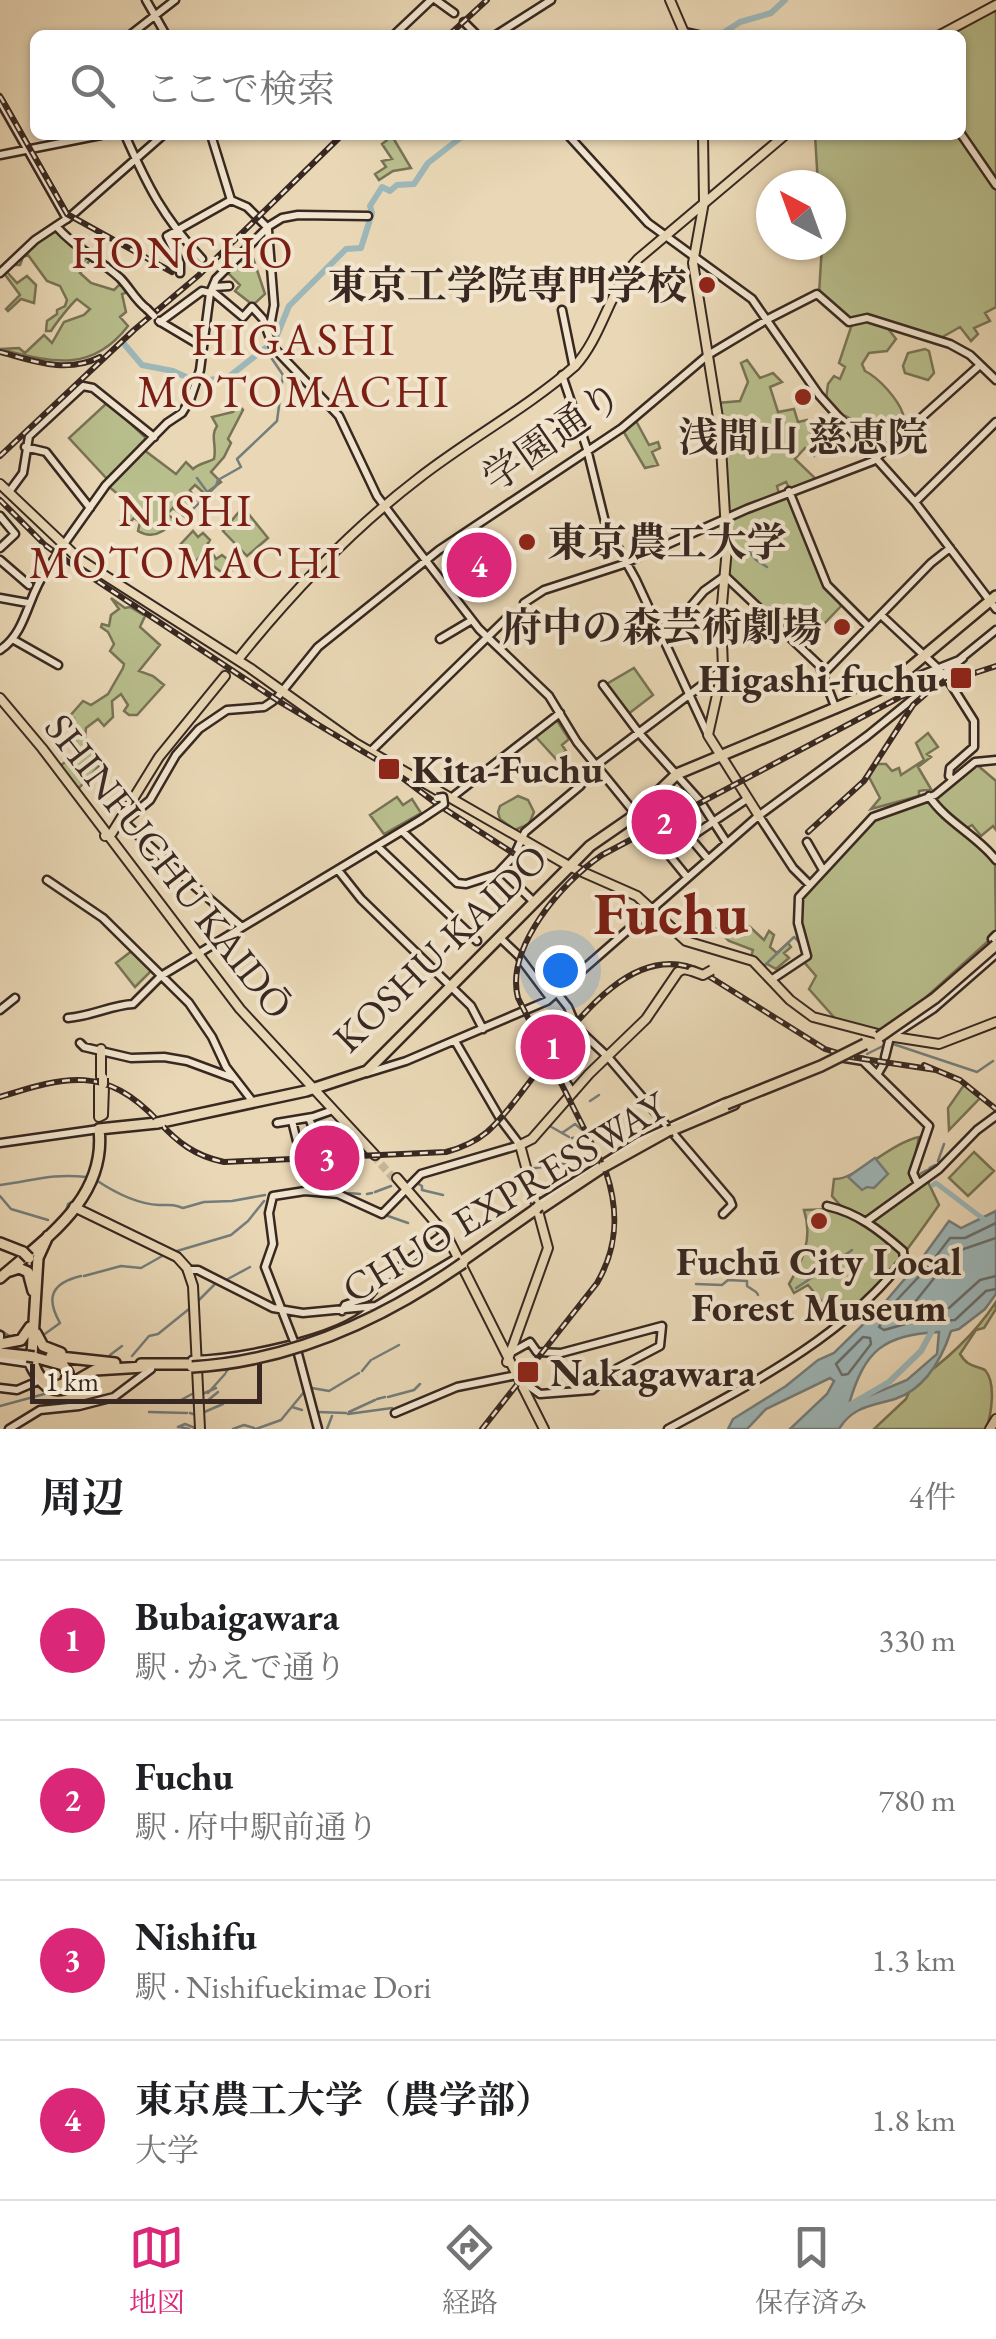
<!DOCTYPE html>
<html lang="ja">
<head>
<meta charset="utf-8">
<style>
	:root { --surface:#fff; --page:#f6f6f6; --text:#202124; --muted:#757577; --line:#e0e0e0; --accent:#db2777 }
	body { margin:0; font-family:"EB Garamond","Noto Serif JP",serif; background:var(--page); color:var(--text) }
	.compass { position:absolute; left:756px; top:170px; width:90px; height:90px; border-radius:50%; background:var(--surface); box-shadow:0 2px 8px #0004; rotate:319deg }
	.scale { position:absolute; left:30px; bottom:25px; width:232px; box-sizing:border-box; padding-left:10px; border:5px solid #382821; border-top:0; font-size:28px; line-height:35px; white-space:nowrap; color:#382821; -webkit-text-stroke:8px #f1e5cf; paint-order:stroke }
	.you { position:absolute; left:560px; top:970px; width:35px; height:35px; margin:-25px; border:8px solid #fff; border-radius:50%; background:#1a73e8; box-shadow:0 0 0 15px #1a73e833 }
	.badge { display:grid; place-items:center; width:65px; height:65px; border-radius:50%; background:var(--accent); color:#fff; font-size:32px; font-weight:700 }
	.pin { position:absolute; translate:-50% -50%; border:5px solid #fff; box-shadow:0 2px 10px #0006 }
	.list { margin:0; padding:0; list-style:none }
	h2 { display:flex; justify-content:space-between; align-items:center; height:130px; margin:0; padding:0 40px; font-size:42px }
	h2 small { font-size:32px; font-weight:400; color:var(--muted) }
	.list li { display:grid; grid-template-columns:65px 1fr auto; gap:30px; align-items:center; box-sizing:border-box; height:160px; padding:0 40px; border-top:2px solid var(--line) }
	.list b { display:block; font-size:38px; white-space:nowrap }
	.list p { margin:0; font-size:32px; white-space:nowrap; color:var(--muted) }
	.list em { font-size:32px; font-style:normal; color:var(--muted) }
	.icon { flex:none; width:55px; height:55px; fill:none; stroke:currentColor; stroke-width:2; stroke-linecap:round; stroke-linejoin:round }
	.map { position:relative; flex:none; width:996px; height:1429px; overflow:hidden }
	.search { position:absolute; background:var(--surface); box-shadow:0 2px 8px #0004; left:30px; right:30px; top:30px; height:110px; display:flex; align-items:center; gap:25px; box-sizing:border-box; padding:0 35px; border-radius:15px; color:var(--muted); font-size:38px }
	.sheet { height:770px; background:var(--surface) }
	nav { display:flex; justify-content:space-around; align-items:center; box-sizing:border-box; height:140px; border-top:2px solid var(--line); background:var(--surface); font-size:28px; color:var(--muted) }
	nav a { display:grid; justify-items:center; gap:5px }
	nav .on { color:var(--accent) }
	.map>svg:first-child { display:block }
	.green { fill:#b8be8c; stroke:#787356; stroke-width:2.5 }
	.water { fill:#9db7b9; stroke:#757e7c; stroke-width:2.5; fill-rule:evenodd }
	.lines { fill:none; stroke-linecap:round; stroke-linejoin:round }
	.shore { stroke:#6a706d; stroke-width:2.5 }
	.stream { stroke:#757e7c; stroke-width:2.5 }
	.canal { stroke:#9db7b9; stroke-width:5 }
	.river { stroke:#9db7b9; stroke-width:6 }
	.primary-tunnel { stroke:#c6b497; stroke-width:8; stroke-dasharray:8 4; stroke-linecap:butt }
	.secondary-casing { stroke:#382821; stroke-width:11 }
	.primary-casing { stroke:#382821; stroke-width:12 }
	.highway-casing { stroke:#382821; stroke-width:14 }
	.secondary { stroke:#f1e5cf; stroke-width:6 }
	.primary { stroke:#e9d7b5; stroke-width:8 }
	.highway { stroke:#e9d7b5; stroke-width:9 }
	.rail-casing { stroke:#382821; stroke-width:6 }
	.rail { stroke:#f1e5cf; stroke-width:2.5; stroke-dasharray:8; stroke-linecap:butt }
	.secondary-bridge-casing { stroke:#382821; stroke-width:11; stroke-linecap:butt }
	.primary-bridge-casing { stroke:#382821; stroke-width:12; stroke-linecap:butt }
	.highway-bridge-casing { stroke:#382821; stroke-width:14; stroke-linecap:butt }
	.secondary-bridge { stroke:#f1e5cf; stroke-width:6 }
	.primary-bridge { stroke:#e9d7b5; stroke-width:8 }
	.highway-bridge { stroke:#e9d7b5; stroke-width:9 }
	.poi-dot { fill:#8f2418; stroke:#f1e5cf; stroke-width:4 }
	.labels { text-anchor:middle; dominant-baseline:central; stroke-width:8; stroke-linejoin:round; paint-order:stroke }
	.poi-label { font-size:40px; font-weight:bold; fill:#382821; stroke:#f1e5cf; text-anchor:end }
	.street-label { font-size:40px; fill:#382821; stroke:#f1e5cf }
	.quarter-label { font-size:45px; letter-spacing:2.5px; fill:#7a1f14; stroke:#f1e5cf }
	.town-label { font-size:60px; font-weight:bold; fill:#7a1f14; stroke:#f1e5cf }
</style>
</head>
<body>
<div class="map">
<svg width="996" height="1429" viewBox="0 0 996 1429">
	<rect width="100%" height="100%" fill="#e9d7b5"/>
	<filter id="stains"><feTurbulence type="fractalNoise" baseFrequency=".002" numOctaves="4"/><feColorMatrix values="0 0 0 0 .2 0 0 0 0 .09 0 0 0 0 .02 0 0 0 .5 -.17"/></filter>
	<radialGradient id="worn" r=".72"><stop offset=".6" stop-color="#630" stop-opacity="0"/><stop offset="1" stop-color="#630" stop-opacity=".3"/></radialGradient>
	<!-- green -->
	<path class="green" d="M996,10V307L985,313L990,321L974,328L978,334L971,341L960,327L939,339L868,316L850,320L819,294L822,245H831V185H818L815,135H961V35H950Z
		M392,136L411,168L393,171L379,180L375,174L386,167L382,161L392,159L382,144Z
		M55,230L82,254L78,258L81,263L87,258L90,260L80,273L91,283L114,290L119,285L124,286L128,292L122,294L126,312L120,317L128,326C91,374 51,362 0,349L19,348L25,353L44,335L52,343L64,322L84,315L90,309L77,299C71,304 56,323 51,331H46L47,321L57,314V310L65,306L67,300L60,286L47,281L28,255L23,257L20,265H13L7,272L17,283L27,276L36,285L34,303L21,299L8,311L6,309L20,295L3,272L29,248Z
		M250,249L265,294L253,305L235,291L240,285L226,271Z
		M860,319L886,326L896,339L887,351L869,353L862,364L865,371C879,378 898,399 903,414C871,429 849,425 826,400L828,384L834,376L840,379L845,367L839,363L852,324Z
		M925,349L929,351L934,373L928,380L905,373L903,366L908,353Z
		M747,360L760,378L773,373L782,382L770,387L778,412L794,409L798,422L807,420L817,452L814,456L805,448L795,459L816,479L790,490L786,482L777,486L779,494L728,515L718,403L740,401L748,382L741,363Z
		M108,402L148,440L108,480L69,438Z
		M238,404L243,410L228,439L231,443L224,457L211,472L221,482L205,494L195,485L190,490L196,501L188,505L184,516L173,508L167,514L175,520C165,532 153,540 138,531L140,522L134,518L127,526L119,523L131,505L108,486L144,450L176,474L186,462L193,469C199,463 207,463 214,459C217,446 210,436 217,426L212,417L233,412Z
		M635,419L649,445L658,442L660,448L652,452L658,465L645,468L622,429Z
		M789,496L825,583L843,604L802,647L727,574L728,519Z
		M243,507L268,538L247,556L223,531Z
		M193,531L198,537L203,533L210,540L207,545L216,559L222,555L236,566L226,576L201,556L194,563L178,547Z
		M111,598L125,608L130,607L145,616L140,627L160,645L139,671L153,676L164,685L137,715H129L124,711L128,705L121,694L112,701L113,717L104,726L98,719L86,728L85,738L95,752H89L96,754L103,762L77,790L60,766L81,750L76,743L74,718L69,717L83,701L91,705L108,694L123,668L124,664L110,651L114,644L108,632L101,627L102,624L109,626L111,615L119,609Z
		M634,668L653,695L627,715L605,685Z
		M556,719L569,739L562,745L566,751L556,759L535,736Z
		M928,733L938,747L927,754L931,757L918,767L931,789L919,791V796L871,809L880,798L869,777L877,764H886L892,771L899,768L901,775L924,760L916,743Z
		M976,764L996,781V830L993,826L981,836L972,825L965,829L933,800Z
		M518,796L528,800L534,812L529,824L515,830L500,819L498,812L500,806Z
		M397,797L403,805L412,799L421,813L384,834L370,815Z
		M930,800L995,861L996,934L912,1010L880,1032L840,1024L809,989L816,976L804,962L810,952L801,924V899L878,817Z
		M739,924L750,927L764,940L769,931L774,935L770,947L777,953L788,943L791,947L784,953L789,958L776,969L767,964L763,966L751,957L753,950L729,941L715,928L730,937L737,930Z
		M133,950L152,970L135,987L116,963Z
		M964,1085L980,1098L949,1130L948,1108Z
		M919,1137L911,1176L919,1187L928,1182L939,1205C909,1248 881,1289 838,1321L808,1285L794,1293L789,1284C803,1260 813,1238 804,1210L839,1209L840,1205L832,1196L834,1179C854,1181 890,1143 919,1137Z
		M974,1152L994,1171L968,1196L949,1178Z
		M996,1302V1309L984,1328L976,1330L960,1354C968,1367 974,1365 985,1370C996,1382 992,1413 986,1429H874L906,1399L913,1383C944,1363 975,1334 996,1302Z"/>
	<!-- water -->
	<path class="water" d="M875,1158L888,1174L874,1188L867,1187L862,1190L848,1177Z
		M996,1211V1294L985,1309L959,1329L951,1331C942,1358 925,1389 895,1399C872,1406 853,1406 839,1429H790L827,1394L834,1381L830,1378L766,1409L747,1429H728L733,1419L786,1386L818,1360L834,1353L880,1308L920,1261L949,1221L961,1228ZM939,1332L937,1354L907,1380L849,1404C865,1350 883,1335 939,1332Z"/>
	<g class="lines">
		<!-- shore -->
		<path class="shore" d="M996,1223L965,1238H950L927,1268L895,1302L879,1327L884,1330L909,1323L955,1320L986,1291L996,1289
			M996,1238L955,1252L911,1307L915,1311L949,1308L980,1280L996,1276
			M863,1337L870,1338L871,1344L848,1374L842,1375L836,1364Z"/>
		<!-- stream -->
		<path class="stream" d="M248,260L253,266
			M197,478L208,493
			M186,516L216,486L218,480L241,467L237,459L277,421L283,375L268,353
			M747,549L756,560L767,567
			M764,966L794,937L800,943
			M893,1044L977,1072L993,1061
			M867,1054L885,1045
			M590,1101L599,1095
			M548,1125L569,1137
			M562,1133L575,1124L581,1129
			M572,1138L586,1136
			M938,1161L944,1144
			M933,1166L936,1165
			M529,1169L568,1163
			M929,1169L931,1167
			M918,1175L927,1170
			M96,1180C114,1192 136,1204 159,1205C170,1205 173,1204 183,1208L204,1202L232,1201L265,1195
			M417,1183L422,1186V1190L443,1195
			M0,1185C32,1181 53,1173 86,1177
			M375,1192L391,1186
			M349,1193L360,1194
			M367,1194L372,1193
			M0,1196L11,1209L48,1220
			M65,1215L68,1204L76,1199
			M388,1216L408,1223
			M177,1251L231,1235L248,1221L264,1201
			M827,1268L852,1250
			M843,1273L848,1268L849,1258
			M84,1276L121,1266L141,1268L164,1255
			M226,1280L250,1267
			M696,1284L722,1285L728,1280L747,1281V1286L756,1292
			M796,1288L819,1273
			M757,1293L758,1295
			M197,1302L215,1284
			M0,1330L11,1337
			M42,1336L60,1323C45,1297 52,1283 81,1276
			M110,1355L122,1346
			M132,1356L149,1336L158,1334L189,1309
			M373,1359L399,1345
			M362,1371L371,1360
			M226,1372L229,1368
			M312,1388L329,1391L359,1373
			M208,1393L225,1374
			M200,1395L216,1388
			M388,1397L414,1390L420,1384
			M377,1399L385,1397
			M181,1400L192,1394
			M0,1406L48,1393
			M201,1406L218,1392
			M292,1407L302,1410
			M149,1412L187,1413
			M318,1412L346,1413
			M349,1412L375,1400
			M190,1413L193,1414
			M202,1413L223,1404
			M348,1414L392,1408
			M178,1427L185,1424L195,1428
			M180,1427L189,1429
			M233,1429L244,1425L254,1428
			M256,1429L281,1420L304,1392
			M327,1429L332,1416"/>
		<!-- canal -->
		<path class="canal" d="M933,1185L936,1183L986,1221"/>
		<!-- river -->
		<path class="river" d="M720,35L740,22L771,13L785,0
			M125,345L142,365L173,371L195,381
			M273,345L289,306L346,249L361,248L372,213L370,206L382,187L390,191L397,185L414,184L428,163L464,135
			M199,381L227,378L268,346L272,347
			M846,1407L889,1382L921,1351L934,1327"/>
		<!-- primary-tunnel -->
		<path class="primary-tunnel" d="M223,674L230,666
			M373,1155L395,1180"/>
		<!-- secondary casing -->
		<g class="secondary-casing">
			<path id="secondary" d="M146,0L166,35
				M436,0L454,13
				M464,22L477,35
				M684,32L698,35
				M130,35L175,0
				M394,35L431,0
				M496,35L551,0
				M0,101L67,219
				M961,134L996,185
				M125,135C148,187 163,217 202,259
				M211,135L231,200
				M568,135L648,223L752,299L819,395L915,502L996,609
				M0,155L101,135
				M231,200L247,207L268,228
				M56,226C75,248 99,259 120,278C130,288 135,300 147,309
				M268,230L274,305L269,332
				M0,273L35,240L71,216L163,135
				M180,273V263L167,236L231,200
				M214,287L229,286
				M212,291L243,317L252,307L263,319L273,347L339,416L377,496L417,549L479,629L549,696L577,742L687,877
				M562,310L573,364
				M159,321L201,346
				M160,322L202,291L210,293
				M562,375L587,449L606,526L636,580L708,735
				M25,447L46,452L90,508
				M789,491L827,585L869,627
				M9,492L23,473L29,436L83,386L93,388L154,437
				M915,502L996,422
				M0,516L15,534L0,548
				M62,547L106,485L167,423L182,413L190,400L200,370L210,293L216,279L269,226L282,218L298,215L368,216
				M0,560L29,585
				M0,598L28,603
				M524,603L544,590L621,565L747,509L873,461L980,365
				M881,615L945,675L974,721V747L950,768L949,776L953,780
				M440,639L472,620
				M14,640L58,665
				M662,640L704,591L725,576L819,665L836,709
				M0,650C27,632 27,597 46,571
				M824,673L931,563L950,548
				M603,685L639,733L700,801L727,843
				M886,689L959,660L996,630
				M276,699L318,647L439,550L622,428L708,355L768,319L817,294L849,322L867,318L950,344L970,355L996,380
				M370,752L507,618
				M596,765L722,670
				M654,795L708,859
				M929,796C946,822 978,836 996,860
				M451,798L560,713
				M759,816L793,868L810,885
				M403,832L457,883L466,884L497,874L514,856L525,832L580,786L596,766
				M807,842L823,870
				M378,847L477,941
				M667,853L747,799
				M338,870L361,899L471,1006L483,1029
				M501,870L534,902
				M47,880L103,918L189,1003L212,1037L226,1067L253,1102
				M242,927C202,893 162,858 124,822L150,800L176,755L199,729L227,710L264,707L273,701
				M499,937L518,955
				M994,944L992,939L996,935
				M520,958L550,998
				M771,980L807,956L798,923L799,897L873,817L935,795L975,762L996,760
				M557,993L568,1007L577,1028L608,1057L730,1200L732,1205L723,1214
				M0,1010L15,998
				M68,1018C92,1016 112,1005 133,1004L161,976L420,820
				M80,1043L84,1047L131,1058L164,1057L187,1061L233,1078
				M839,1057L863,1061L929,1126L913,1173L918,1184
				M885,1057L890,1037L933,1009L996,954
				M367,1073L406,1061L547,1001L757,817L867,736L963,658
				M877,1075L884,1063
				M573,1093L553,1062L565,1040L577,1028
				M309,1118L320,1146
				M292,1121L301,1157
				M277,1123L313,1117L333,1110
				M0,1143L99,1129
				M536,1206L639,1141L726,1102
				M867,1221L939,1169L977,1130L996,1116
				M187,1270H198L273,1308L303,1313L376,1306L455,1259H460
				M342,1311L345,1305L368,1297L383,1279L443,1235
				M0,1335V1338
				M295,1344L265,1267L273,1244L269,1213L273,1196L305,1191L338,1194L382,1214L421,1174L520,1145L501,1120L455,1041
				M297,1350L318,1429
				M512,1352L530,1342L537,1352L561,1353L662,1326L660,1346L618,1368L592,1390L540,1394L526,1384L522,1385
				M0,1359L28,1363C38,1383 49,1399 73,1387
				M192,1360C237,1359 338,1340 370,1310
				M0,1388L17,1390L38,1381
				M395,1413L457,1387L517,1375
				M9,1429L40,1410L79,1406L114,1397L151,1369
				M668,1429C751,1384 846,1336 904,1259L903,1251C879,1230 858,1213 827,1206"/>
		</g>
		<!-- primary casing -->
		<g class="primary-casing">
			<path id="primary" d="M670,0L685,35
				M940,35L996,5
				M703,135L704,202L693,263L720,430L727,548L721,616L723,668L708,735L759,816
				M0,484L79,559L250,668L355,743L569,866L637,896L686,941L753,961L790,1000L813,1017L878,1034
				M240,657C293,591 351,530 419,478C469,439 527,408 575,366C603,335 609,290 638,259L785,135
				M0,698L42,748L240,1009L375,1155
				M105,836L112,833L159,757L225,676
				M888,1036L939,1044L996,1022
				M101,1049V1077
				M99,1086V1117L103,1115L104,1087
				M397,1178L447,1236L544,1429
				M74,1207L177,1257L187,1268L193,1286L200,1429
				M507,1362L548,1248L520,1145L532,1139L589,1074L646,1019L678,972L684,969L692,971
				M990,1429L996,1419"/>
		</g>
		<!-- highway casing -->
		<g class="highway-casing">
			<path id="highway" d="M162,1122L306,1091L367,1071L590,846L632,817L677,774L888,686L996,596
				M99,1129L157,1123
				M672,1130L734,1104
				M605,1166L668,1131
				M540,1209L603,1167
				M0,1243L23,1252
				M462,1261L536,1209
				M10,1271L19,1268L28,1272L33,1291
				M0,1278C46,1238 107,1198 99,1129
				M36,1333L43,1346L61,1353
				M0,1344L21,1340L30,1327
				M0,1353L27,1356
				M51,1356L115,1363
				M34,1357L63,1365L68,1373L65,1383L55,1387C40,1382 34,1370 32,1355L38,1258L48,1236
				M141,1364H191
				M67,1386L95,1370L144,1367"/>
		</g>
		<!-- secondary -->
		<use href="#secondary" class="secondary"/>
		<!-- primary -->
		<use href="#primary" class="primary"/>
		<!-- highway -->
		<use href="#highway" class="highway"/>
		<!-- rail casing -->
		<g class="rail-casing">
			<path id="rail" d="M449,35L487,0
				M0,96L67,214L172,272
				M0,352C34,361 66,374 100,357
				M0,456L134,330L199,275L342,135
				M0,500L45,545L67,561L280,702L384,764L437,804L513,853
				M808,832L864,781L913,705L929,691
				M924,1065L960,1080L996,1109
				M0,1097C67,1076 105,1065 158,1121C177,1142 195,1156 224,1162L446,1152C461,1148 475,1142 487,1132C541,1084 612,927 702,972L825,1049L851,1057L936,1070
				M482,1429L597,1283C618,1247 619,1211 606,1172L518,998C505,948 562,882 602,855L900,697L996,666"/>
		</g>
		<!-- rail -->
		<use href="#rail" class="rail"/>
		<!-- secondary-bridge casing -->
		<g class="secondary-bridge-casing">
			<path id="secondary-bridge" d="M147,309L154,316
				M46,571L62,548
				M420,820L444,804L443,797L437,798"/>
		</g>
		<!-- primary-bridge casing -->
		<g class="primary-bridge-casing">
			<path id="primary-bridge" d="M692,971L703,975L712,970
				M103,1084V1078"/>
		</g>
		<!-- highway-bridge casing -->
		<g class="highway-bridge-casing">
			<path id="highway-bridge" d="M879,1037L935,998L996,945
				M726,1104L821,1066L865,1044
				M157,1123L162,1122
				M668,1131L672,1130
				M603,1167L605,1166
				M536,1209L539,1206
				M23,1252L29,1258
				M27,1356L34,1357
				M192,1367C292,1361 382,1320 463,1263"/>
		</g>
		<!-- secondary-bridge -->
		<use href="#secondary-bridge" class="secondary-bridge"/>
		<!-- primary-bridge -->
		<use href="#primary-bridge" class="primary-bridge"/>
		<!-- highway-bridge -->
		<use href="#highway-bridge" class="highway-bridge"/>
	</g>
	<!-- markers -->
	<g class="poi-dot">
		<circle cx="707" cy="285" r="10"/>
		<circle cx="803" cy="397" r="10"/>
		<circle cx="527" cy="542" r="10"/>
		<circle cx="842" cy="627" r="10"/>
		<rect x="949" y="666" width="24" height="24" rx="5"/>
		<rect x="377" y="757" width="24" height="24" rx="5"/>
		<circle cx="819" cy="1221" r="10"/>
		<rect x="516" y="1360" width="24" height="24" rx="5"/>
	</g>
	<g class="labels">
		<!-- poi labels -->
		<g class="poi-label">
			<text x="687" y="285">東京工学院専門学校</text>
			<text x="803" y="437" text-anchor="middle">浅間山 慈恵院</text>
			<text x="547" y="542" text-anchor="start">東京農工大学</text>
			<text x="822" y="627">府中の森芸術劇場</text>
			<text x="938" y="678">Higashi-fuchu</text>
			<text x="412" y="769" text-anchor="start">Kita-Fuchu</text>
			<text x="819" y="1261" text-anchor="middle">Fuchū City Local<tspan x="819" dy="46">Forest Museum</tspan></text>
			<text x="550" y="1372" text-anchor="start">Nakagawara</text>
		</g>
		<!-- street labels -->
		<g class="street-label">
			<text transform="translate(552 436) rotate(-35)">学園通り</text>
			<text transform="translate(169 866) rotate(52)">SHINFUCHU KAIDŌ</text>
			<text transform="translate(440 948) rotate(-44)">KOSHU-KAIDO</text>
			<text transform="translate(504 1197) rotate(-31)">CHUO EXPRESSWAY</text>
		</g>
		<!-- quarter labels -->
		<g class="quarter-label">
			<text x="183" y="252">HONCHO</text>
			<text x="294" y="339">HIGASHI<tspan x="294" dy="52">MOTOMACHI</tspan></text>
			<text x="186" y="510">NISHI<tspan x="186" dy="52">MOTOMACHI</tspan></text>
		</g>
		<!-- town labels -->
		<g class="town-label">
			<text x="671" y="913">Fuchu</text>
		</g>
	</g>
	<rect width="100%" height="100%" filter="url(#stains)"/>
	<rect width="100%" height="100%" fill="url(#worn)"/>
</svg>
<svg class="compass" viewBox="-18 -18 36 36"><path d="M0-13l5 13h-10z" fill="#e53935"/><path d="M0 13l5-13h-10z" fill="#757577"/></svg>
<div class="scale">1 km</div>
<div class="you"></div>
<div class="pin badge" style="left:553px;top:1047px">1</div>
<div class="pin badge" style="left:664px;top:822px">2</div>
<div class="pin badge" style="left:327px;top:1158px">3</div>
<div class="pin badge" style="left:479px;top:565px">4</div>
<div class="search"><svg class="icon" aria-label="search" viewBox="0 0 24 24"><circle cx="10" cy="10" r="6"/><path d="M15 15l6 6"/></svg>ここで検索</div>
</div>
<section class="sheet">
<h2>周辺<small>4件</small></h2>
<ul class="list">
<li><span class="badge">1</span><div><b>Bubaigawara</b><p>駅 · かえで通り</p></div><em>330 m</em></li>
<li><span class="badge">2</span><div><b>Fuchu</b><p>駅 · 府中駅前通り</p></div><em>780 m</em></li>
<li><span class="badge">3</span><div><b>Nishifu</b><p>駅 · Nishifuekimae Dori</p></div><em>1.3 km</em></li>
<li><span class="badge">4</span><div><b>東京農工大学（農学部）</b><p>大学</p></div><em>1.8 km</em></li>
</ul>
</section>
<nav>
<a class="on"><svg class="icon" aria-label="map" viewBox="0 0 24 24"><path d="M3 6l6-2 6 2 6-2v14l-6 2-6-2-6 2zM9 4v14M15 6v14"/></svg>地図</a>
<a><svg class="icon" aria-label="directions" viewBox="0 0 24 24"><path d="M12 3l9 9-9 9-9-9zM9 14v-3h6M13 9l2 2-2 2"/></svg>経路</a>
<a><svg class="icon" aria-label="saved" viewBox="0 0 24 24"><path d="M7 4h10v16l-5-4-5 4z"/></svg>保存済み</a>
</nav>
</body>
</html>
